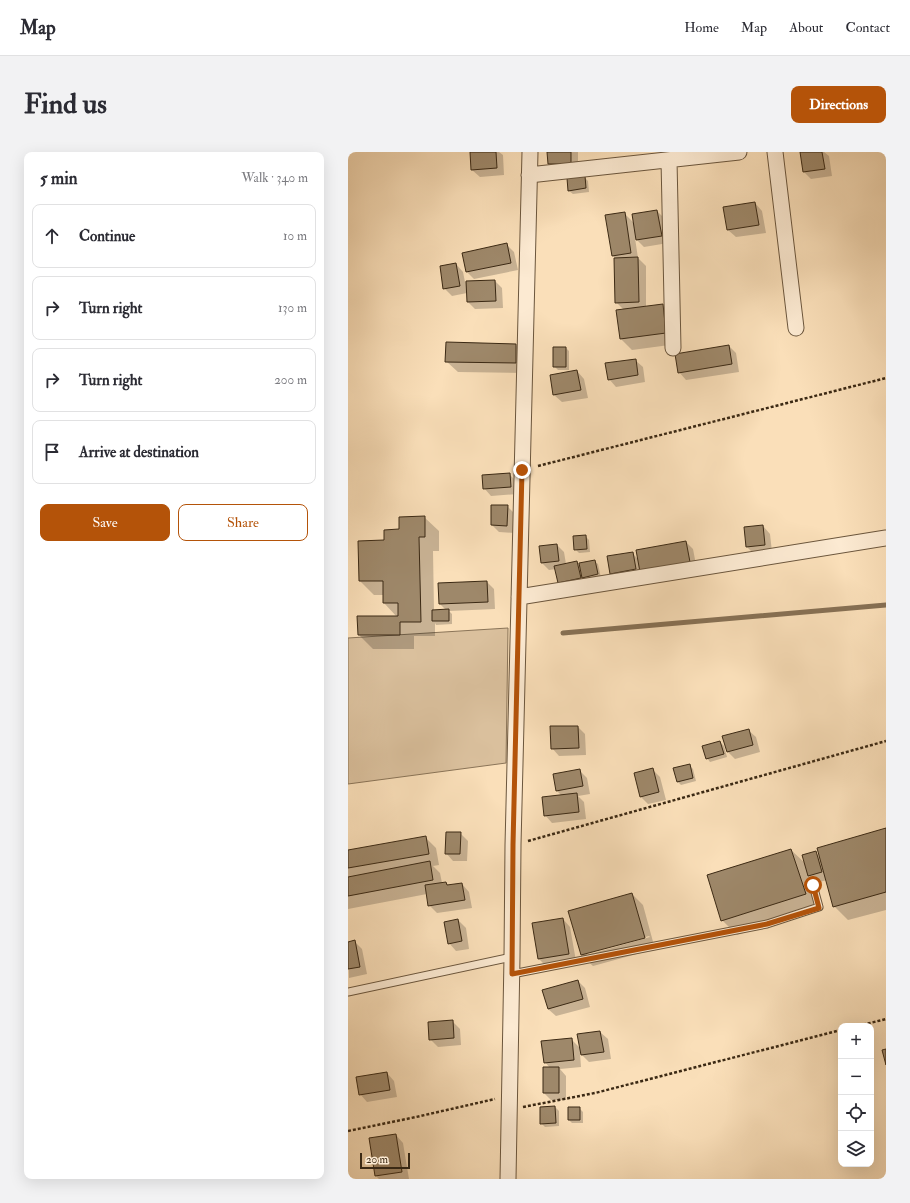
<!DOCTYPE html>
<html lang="en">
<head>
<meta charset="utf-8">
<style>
	:root { --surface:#fff; --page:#f2f2f3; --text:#2b2b33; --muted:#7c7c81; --line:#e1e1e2; --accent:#b45309 }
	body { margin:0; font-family:"IM FELL Double Pica",serif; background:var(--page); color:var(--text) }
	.controls { position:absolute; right:12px; bottom:12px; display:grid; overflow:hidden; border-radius:8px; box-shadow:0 4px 16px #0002 }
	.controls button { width:36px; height:36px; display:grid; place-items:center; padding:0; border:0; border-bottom:1px solid var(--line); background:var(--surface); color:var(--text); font:20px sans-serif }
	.scale { position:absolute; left:12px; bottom:10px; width:50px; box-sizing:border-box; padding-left:4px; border:2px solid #3b2914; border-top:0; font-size:11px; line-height:14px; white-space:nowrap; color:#3b2914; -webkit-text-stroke:3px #fcead2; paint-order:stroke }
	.stop { position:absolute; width:12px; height:12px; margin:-9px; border:3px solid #b45309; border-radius:50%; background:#fff }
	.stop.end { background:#b45309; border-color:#fff; box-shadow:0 1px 4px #0008 }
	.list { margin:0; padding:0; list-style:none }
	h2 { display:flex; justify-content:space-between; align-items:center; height:52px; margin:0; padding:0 16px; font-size:17px }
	h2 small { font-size:13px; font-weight:400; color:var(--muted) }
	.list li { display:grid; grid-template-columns:26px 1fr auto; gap:12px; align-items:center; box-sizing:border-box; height:64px; margin:0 8px 8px; padding:0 8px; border:1px solid var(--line); border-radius:8px }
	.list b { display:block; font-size:15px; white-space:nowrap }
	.list em { font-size:13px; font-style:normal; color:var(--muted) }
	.actions { display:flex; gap:8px; padding:12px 16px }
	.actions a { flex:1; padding:9px 0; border:1px solid var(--accent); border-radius:8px; text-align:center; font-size:14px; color:var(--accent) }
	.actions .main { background:var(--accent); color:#fff }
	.icon { flex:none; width:22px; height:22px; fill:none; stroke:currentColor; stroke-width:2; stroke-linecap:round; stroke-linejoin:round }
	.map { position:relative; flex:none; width:538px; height:1027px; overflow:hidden; border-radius:8px }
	header { display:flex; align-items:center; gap:24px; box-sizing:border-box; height:56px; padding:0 20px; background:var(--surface); border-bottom:1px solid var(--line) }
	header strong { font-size:19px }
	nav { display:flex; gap:22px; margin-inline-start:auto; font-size:14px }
	.intro { display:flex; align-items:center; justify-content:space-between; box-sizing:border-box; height:96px; padding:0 24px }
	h1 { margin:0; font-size:28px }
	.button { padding:10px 18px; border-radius:8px; background:var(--accent); color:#fff; font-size:14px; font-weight:700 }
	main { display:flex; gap:24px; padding:0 24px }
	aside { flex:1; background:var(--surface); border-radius:8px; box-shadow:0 4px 16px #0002 }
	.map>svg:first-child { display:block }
	.green { fill:#dac09d; stroke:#8a7458 }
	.shadow { fill:#0003; fill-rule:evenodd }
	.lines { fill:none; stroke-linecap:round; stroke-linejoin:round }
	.stream { stroke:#877155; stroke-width:5 }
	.building { fill:#9e886a; stroke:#3b2914 }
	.service-casing { stroke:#6b563d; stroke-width:9 }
	.minor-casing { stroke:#6b563d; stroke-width:17 }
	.path { stroke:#3b2914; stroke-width:2.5; stroke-dasharray:3 2; stroke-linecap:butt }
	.service { stroke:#fcead2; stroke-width:7 }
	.minor { stroke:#fcead2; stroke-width:15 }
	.route { stroke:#b45309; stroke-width:5 }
</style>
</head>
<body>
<header>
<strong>Map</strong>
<nav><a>Home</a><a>Map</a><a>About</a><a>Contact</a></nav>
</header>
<div class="intro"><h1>Find us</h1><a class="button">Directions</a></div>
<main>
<aside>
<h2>5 min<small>Walk · 340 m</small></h2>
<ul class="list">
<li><svg class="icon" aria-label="ahead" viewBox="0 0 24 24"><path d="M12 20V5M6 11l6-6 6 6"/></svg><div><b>Continue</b></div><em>10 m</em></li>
<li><svg class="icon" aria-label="right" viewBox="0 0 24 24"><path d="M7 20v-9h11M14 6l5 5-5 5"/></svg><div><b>Turn right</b></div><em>130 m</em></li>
<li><svg class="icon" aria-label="right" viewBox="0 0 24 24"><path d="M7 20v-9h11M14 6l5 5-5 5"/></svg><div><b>Turn right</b></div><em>200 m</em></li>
<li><svg class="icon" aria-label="arrive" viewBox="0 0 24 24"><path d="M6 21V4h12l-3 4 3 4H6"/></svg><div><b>Arrive at destination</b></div></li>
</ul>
<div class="actions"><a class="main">Save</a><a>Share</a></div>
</aside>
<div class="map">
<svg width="538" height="1027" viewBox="0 0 538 1027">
	<rect width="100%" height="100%" fill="#fadfb9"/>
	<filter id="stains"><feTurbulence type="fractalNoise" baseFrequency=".005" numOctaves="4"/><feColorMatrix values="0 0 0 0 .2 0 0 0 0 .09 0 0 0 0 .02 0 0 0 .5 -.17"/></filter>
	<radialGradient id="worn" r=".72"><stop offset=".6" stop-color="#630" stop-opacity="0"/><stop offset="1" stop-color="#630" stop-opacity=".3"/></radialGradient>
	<!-- green -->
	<path class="green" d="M160,476L158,611L0,632V486Z"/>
	<!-- shadow -->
	<path class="shadow" d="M123,0H151L155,3L156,23L132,25L124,18Z
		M200,0H230V19H208L201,12Z
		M453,0H476L481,4L484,24L463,27L456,20Z
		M236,25L240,29L241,40L225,42L221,39Z
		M407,51L414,59L418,81L388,85L380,78Z
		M309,59L317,67L320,91L296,95L287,86L290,106L298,114V155L314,153L325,164L329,192L284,198L273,187L276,158L268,150L267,106L265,104L276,61L286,71Z
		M159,93L166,100L170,118L126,127L119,120Z
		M108,112L115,120L117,130L147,129L154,136L155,156L127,157L120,150L119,141L104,144L96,136Z
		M168,193L179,204L178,221L110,220L98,209Z
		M381,194L388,201L391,220L338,228L331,220Z
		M218,196L221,199V218H210L206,214Z
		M287,208L295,215L297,230L268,235L261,227Z
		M229,219L236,227L240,246L214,250L206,243Z
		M161,322L169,330L170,342L143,344L136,336Z
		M159,354L167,362L166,381L151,380L144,373Z
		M76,365L91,379V399H85L86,459L98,458L92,452L139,430L146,437L147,457L101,459L104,462V472L88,473L87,471V484H66V497H25L11,483V465H49L36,451V443H26L12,429L37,389L52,378Z
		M415,374L422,382L424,400L406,402L399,395Z
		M237,384L241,388L242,400L231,401L227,397Z
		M338,390L345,397L349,418L270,429L263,421L284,401L290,407Z
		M209,393L216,400L218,412L229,410L231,412L246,409L250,412L253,426L219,438L211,430L208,417L201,418L194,411Z
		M230,575L237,582L238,603L211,604L204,596Z
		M400,578L408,585L412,600L387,607L380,600L375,585Z
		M372,590L376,594L379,605L362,610L359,606Z
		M341,613L345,617L348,629L333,633L329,629Z
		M231,618L239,626L242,642L230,644L236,650L238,667L204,671L197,663L214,644L209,639Z
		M305,618L312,625L318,648L300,652L293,645Z
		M538,678V758L500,768L486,754L479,728L468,731L461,724L472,756L389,783L374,768L443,698L458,712L467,700L472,705Z
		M112,681L120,689L119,709H105L98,701Z
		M77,685L88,696L91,713L85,714L92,721L94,731H98L101,734L114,732L121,740L124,756L89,761L81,753L79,742L0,757V699Z
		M284,742L295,753L307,797L245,814L233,803L221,759ZM301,784L302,785L239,803V801Z
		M215,767L222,775L228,809L198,814L191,807Z
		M110,768L118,776L121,797L108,799L101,791Z
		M6,789L14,797L19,822L1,826L0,791Z
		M230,829L237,836L242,855L208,864L200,857Z
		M104,869L112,877L113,893L90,895L82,887Z
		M252,880L260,887L263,907L241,910L232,901L233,915L212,917L218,924V948H203L196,941L202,916L197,910L223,887L232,896Z
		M39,921L46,929L49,945L19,950L12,942Z
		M207,955L211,959V974L197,975L193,971Z
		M231,956L235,960V971H224L221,968Z
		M48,983L55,991L61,1027H31L28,1024Z"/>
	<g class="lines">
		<!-- stream -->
		<path class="stream" d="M215,481L538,453"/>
	</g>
	<!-- building -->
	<path class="building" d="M122,0H148L149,16L123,18Z
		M199,0H223V12H200Z
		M452,0H474L477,17L455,20Z
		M237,24L238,36L220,39L219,26Z
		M407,50L411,73L379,78L375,55Z
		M309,58L314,84L288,88L284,62Z
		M277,60L283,101L264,104L257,63Z
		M159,91L163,111L118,120L114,101Z
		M290,105L291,150L267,151L266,106Z
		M108,111L112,134L95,137L92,114Z
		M147,128L148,149L119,150L118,129Z
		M315,152L318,181L272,187L268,158Z
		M98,190L168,192V211L97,210Z
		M381,193L384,212L330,221L327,202Z
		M205,195H218V215H205Z
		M288,207L290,223L260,228L257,211Z
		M229,218L233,238L205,243L202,223Z
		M162,321L163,335L135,337L134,323Z
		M143,353H160L159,374L143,373Z
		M77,364V385H71L73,470H52V483H10L9,464H50V451H35V429H11L10,389L36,388V378L51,377V365Z
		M415,373L417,393L398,395L396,375Z
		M238,383L239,397L226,398L225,384Z
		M338,389L342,410L292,420L288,398Z
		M209,392L211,409L193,411L191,394Z
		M285,400L288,417L262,422L259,404Z
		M247,408L250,422L234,426L231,411Z
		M229,409L233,426L210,431L206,414Z
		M139,429L140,450L91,452L90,431Z
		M101,457V469H84V458Z
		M202,574H230L231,596L203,597Z
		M401,577L405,593L379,600L374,584Z
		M372,589L376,602L358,607L354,594Z
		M342,612L345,626L329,630L325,616Z
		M305,616L311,640L292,645L286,621Z
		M232,617L235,634L208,639L205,622Z
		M229,641L231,660L196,664L194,645Z
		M538,676V740L485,755L469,696Z
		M98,680H113L112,702H97Z
		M78,684L81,702L0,716V698Z
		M443,697L458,742L373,769L359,723Z
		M468,699L474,720L460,724L454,703Z
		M82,709L85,728L0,744V725Z
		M98,730L99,733L114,731L117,748L80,754L77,733Z
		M284,741L297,786L233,803L220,759Z
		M215,766L221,802L190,807L184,771Z
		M110,767L114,789L100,792L96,770Z
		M7,788L12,815L0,817V790Z
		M230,828L235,847L200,857L194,838Z
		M105,868L106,886L81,888L80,870Z
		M252,879L256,900L233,903L229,882Z
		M224,886L226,908L196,911L193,889Z
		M538,897V913L534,898Z
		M195,915H211V941H195Z
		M39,920L42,938L11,943L8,925Z
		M207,954L208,971L192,972V955Z
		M220,955H232V968H220Z
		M48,982L54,1020L27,1024L21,986Z"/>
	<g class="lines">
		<!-- service casing -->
		<g class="service-casing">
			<path id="service" d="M164,822L419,772L471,755L465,733
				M0,840L164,805"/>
		</g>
		<!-- minor casing -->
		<g class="minor-casing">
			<path id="minor" d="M427,0L448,176
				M321,8L325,196
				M181,23L391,0
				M171,445L538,386
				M160,1027L164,805L165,693L182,0"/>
		</g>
		<!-- path -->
		<path class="path" d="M190,314L538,226
			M180,689L538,589
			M510,874L538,867
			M175,955L247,941L493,878
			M0,979L68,965L147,947"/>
		<!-- service -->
		<use href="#service" class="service"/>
		<!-- minor -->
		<use href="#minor" class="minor"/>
	</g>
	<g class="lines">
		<!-- route -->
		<path class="route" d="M174,318L165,693L164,822L419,772L471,756L465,733"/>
	</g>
	<rect width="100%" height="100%" filter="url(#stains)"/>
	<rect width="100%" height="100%" fill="url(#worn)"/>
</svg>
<div class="controls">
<button>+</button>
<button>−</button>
<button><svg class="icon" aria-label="locate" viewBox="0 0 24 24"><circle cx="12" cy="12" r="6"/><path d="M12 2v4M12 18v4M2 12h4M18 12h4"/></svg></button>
<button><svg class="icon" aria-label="layers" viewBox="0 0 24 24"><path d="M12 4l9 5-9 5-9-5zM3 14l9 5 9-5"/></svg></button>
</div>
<div class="scale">20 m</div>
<div class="stop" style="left:465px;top:733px"></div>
<div class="stop end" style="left:174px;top:318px"></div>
</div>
</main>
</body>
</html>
